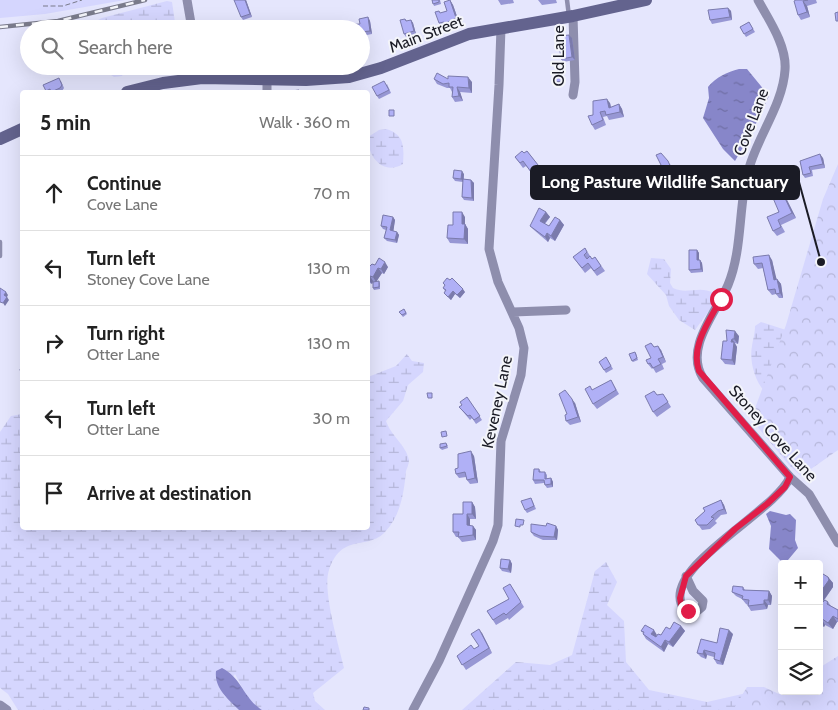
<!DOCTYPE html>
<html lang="en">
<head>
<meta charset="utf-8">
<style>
	:root { --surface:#fff; --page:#f2f2f2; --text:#222; --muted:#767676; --line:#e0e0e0 }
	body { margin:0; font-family:Cabin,sans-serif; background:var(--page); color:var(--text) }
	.controls { position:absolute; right:15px; bottom:15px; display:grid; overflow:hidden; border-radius:5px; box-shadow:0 5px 20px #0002 }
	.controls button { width:45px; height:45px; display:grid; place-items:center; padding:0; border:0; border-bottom:1px solid var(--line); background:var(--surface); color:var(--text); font:25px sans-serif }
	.stop { position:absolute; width:15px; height:15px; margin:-11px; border:4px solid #e11d48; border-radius:50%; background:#fff }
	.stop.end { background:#e11d48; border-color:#fff; box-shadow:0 1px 5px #0008 }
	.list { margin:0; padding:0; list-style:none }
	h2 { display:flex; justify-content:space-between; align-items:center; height:65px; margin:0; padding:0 20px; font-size:21px }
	h2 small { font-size:16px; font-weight:400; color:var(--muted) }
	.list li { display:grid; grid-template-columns:32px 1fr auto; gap:15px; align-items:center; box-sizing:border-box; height:75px; padding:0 20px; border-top:1px solid var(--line) }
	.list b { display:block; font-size:19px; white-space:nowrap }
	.list p { margin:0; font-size:16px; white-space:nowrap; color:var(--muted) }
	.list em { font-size:16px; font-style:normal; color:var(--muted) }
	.icon { flex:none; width:28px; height:28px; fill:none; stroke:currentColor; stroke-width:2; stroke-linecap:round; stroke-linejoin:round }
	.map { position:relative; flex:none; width:838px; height:710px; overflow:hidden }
	.search { position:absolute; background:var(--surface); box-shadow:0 5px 20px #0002; left:20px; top:20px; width:350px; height:55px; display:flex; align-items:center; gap:12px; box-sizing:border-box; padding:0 18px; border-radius:28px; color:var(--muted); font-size:19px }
	.panel { position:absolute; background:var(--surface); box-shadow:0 5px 20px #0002; left:20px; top:90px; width:350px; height:440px; border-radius:5px }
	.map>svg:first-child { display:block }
	.grass { fill:#d5d6fe }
	.wetland { fill:url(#wetland-marsh) }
	.park { fill:url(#park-crowns) }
	.water { fill:url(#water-ripples) }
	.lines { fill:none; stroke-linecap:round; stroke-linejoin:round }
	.path { stroke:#787989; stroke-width:1; stroke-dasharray:5 2.5; stroke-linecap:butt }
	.service { stroke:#8e8ead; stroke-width:4.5 }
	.minor { stroke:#8e8ead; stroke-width:9 }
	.secondary { stroke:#63638e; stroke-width:12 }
	.rail-casing { stroke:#7a7b8b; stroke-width:4.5 }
	.rail { stroke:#f4f5fa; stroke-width:2.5; stroke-dasharray:8; stroke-linecap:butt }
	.wall { fill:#9797d4 }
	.shaded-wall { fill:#7b7bac }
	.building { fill:#b0b0f6; stroke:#7b7bac }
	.route { stroke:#e11d48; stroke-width:6 }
	.labels { text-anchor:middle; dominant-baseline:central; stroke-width:4; stroke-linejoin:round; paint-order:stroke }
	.street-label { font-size:16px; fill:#1a1b25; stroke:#f4f5fa }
	.leader { fill:none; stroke:#1a1b25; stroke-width:2 }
	.callout-dot { fill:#1a1b25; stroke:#f4f5fa; stroke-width:2 }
	.callout { fill:#1a1b25; stroke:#1a1b25; stroke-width:2 }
	.callout-label { font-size:18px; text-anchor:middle; font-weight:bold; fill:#fff }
</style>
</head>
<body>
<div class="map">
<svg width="838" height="710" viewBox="0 0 838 710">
	<defs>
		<pattern id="wetland-marsh" width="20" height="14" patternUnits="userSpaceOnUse" patternTransform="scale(1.25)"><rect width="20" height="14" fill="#d5d6fe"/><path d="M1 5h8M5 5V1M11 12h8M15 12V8" fill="none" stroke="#b6b7da"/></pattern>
		<pattern id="park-crowns" width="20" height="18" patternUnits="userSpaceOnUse" patternTransform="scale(1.25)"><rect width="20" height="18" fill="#d5d6fe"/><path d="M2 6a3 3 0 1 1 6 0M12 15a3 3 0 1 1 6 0" fill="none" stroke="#b6b7da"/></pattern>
		<pattern id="water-ripples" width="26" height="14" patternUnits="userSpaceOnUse" patternTransform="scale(1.25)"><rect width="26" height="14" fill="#8786c9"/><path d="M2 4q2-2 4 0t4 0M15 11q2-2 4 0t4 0" fill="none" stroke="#6e6da3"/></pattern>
	</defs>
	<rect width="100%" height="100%" fill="#e5e6fd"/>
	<!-- grass -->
	<path class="grass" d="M0,0H125L45,14L0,18Z"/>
	<!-- wetland -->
	<path class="wetland" d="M167,1L172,2L176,29H80L102,18Z
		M105,66H127L122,76L114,77L107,72Z
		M386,129C405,134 404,148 403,164C383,176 367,156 368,137L379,130Z
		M651,258L664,259L671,269L670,283L673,288C687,295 699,285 714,293L711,308L695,330L679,320L669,306L666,295L647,274Z
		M761,322L789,331L767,394C755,383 749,361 752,346C753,339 755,334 755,326Z
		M407,354L412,361L424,363L423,372L408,385L403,401L386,421C391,436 406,445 409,460C409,464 407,468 406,471C404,492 401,515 385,532C367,551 342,532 329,570C322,590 339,646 344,668L313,693L315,701L325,710H262L250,703L235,674L223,694L239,710H18L8,694L0,688V432L11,416L22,414V528H368V377L396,366Z
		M606,562L617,582L607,605L624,621L626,662L649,690L707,702L760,690L771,710H462L516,662L550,665L572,655L595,571Z"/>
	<!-- park -->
	<path class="park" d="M838,164V450L801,476L789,465L751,419L786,325L823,199Z
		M838,656V710H733L747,687H764L779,694L783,691H819V668Z"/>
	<!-- water -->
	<path class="water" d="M739,69H747L769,96L753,130L735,161L723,149L703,118L709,98L708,87C716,77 727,72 739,69Z
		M770,511L786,515L790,514L796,520L795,540L798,548L788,560L782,562L769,549L771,526L766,514Z
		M222,668C242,678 243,698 262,710H239C228,699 214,688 216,671Z"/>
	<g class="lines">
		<!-- path -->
		<path class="path" d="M43,6H63L82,0"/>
		<!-- service -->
		<path class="service" d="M567,0L569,16
			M0,242V256"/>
		<!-- minor -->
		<path class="minor" d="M187,0L192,29
			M758,0C769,20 787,46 785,70C783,102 761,132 751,162C737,202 744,246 728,285C716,313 684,348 703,378L790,477L809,494L838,543
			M200,66L202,78
			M267,78V92
			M186,79L187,66
			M573,95L575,82L573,16
			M513,312L566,310
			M686,576L693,591L703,601L702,607L696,612C689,612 683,609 681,603C668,564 776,511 790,477
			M0,705L7,710
			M413,710L439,661L493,541L498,525L501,441L521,375L524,348L519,328L498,282L489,249L499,85L501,28"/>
		<!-- secondary -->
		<path class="secondary" d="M127,92L163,83L202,78L306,80L349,77L381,68L469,34L573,16L646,0
			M0,139L22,129"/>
		<!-- rail casing -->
		<g class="rail-casing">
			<path id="rail" d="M0,27L58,21L145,0"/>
		</g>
		<!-- rail -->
		<use href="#rail" class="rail"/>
	</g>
	<!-- wall -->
	<path class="wall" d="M246,0L252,17L243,20L241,17Z
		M432,0H440L441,4L434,6Z
		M450,0L453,5L459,22L448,28L446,27L442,28L439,23L441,13L447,11Z
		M498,0H513L514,3L501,5Z
		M538,0H556L557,3L542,5Z
		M796,0H816L817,3L807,6L810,17L801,20L798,15Z
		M728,8L731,11L732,20L712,24L710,20Z
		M368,17L370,21L372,34L362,36L361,35V29L360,24Z
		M405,19L407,21L411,20L413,23L416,34L406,37L404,34Z
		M749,22L755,32L746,37L740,27Z
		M572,38L575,60L563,62L561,59L563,49H561L559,46Z
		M562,72L564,75L565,84L557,86L555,82Z
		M434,79H448L472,82V93L460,92L463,101L455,102L452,97V92L450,88H447L437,84Z
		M61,81L64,88L62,91L58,92H47L46,91Z
		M387,84L391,93L379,99L377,96Z
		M610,103L611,107L619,104L622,109L624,117L609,120L607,116L603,117L606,125L595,130L592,125L593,115Z
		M527,151L546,175L538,181L526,166L523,168L515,157L524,153Z
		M823,158L825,168L812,170L813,176L805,178L803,175L800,161Z
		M670,164L679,184L674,187L659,166Z
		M464,174V179L471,180L474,183V201L464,200L462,197L463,182L455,181L453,178Z
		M578,184L580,194H573L572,192Z
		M601,185L600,194L588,193L586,190Z
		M783,194L786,198L796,218L781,225L785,232L777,236L773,231Z
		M546,212L550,217L545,224L549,226L560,220L564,225L555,241L550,238L548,242L534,230L530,226Z
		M393,217L395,220L393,231L397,232L399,235L397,243L387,241L384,238L386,230L383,229L381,226Z
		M465,217V224L468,229V244L450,243L447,238L453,225Z
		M585,248L592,259L595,257L605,271L597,276L591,268L585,273L573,257Z
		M697,250L699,253V260H700L702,263L703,272L691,273L689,270Z
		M772,260L776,280L777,279L781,284L783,298H779L776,294L772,295L768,290L763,268L758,269L754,264Z
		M368,265L369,267L375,265L388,267L384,274L382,273L376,282L379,281L380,283V289L374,290L373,288V282L372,284L368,282Z
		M443,283L465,292L460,298L455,294L451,300L444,293L445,291L443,288L445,286Z
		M404,309L407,314L403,317L399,312Z
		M739,336L738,344L735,343L737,347L735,365L725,364L721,359L727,341Z
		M651,343L654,347L661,350L666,362L662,364L664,369L656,373L653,368L652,369L648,364L651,358Z
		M636,353L638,360L633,362L632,361Z
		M606,357L613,369L606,373L604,370Z
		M611,380L619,394L597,409L593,404V390Z
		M654,391L657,395L663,394L671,407L657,417L653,412Z
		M467,397L482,420L476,424L472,418L470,420L459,407L462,405Z
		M575,403L581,422L570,425L566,421Z
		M447,444L448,448L442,450L440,448Z
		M474,456L478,483L470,484L467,480L466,477L459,478L456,474L458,468Z
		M539,469L541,472H545L547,475V479L551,478L553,482V487L547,488L545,485L544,483L535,484L533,480Z
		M531,498L533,502L536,509L527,513L525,510Z
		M721,500L724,505L727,514L721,515L715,521L717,523L710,529L702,530L695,520L705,511L703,508Z
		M472,502L475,507L476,519H470V526H473L476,530V540L462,542L458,537H456L453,532L463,514Z
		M546,526H556L558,530L557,540H543L534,536L531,532Z
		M510,560L512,564L511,573L502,571L500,568Z
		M819,576L821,577H828L833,583V587L823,602H828L831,606L838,610V622H837L833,629L825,625L824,627L819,624Z
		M510,584L524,607L509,620L508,618L496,625L487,611L509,599Z
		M743,587L745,590L769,591L772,596L771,605H768L767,609L751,611L748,606V605L746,604L742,599L736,596L732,592Z
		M681,626L685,631L673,647L668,644L664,652L646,639L643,634V633L641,631L656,637L661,635L670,629Z
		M482,633L492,653L466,670L457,656L474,649L479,646Z
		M733,634L723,665L717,664L714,659V657L707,655L706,659L701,657L697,653Z"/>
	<!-- shaded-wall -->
	<path class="shaded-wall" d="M245,0H246L252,17L250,14Z
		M450,0L453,5L459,22L456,18Z
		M803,1L807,6L810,17L807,12Z
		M728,8L731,11L732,20L730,17Z
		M368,17L370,21L372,34L370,31Z
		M411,20L413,23L416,34L414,31Z
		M306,22L309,27V29H306Z
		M569,35L572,38L575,60L572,57Z
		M562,72L564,75L565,84L563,81Z
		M468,77L472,82V93L469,88Z
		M457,87L460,92L463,101L459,96Z
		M607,99L610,103L612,113L609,108Z
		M619,104L622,109L624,117L620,112Z
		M820,154L823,158L825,168L823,164Z
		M462,171L464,174L463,182L461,179Z
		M471,180L474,183V201L472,198Z
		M599,182L601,185L600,194L598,191Z
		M783,194L786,198L796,218L792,213Z
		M462,212L465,217V224L468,229V244L464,239L462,224Z
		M546,212L550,217L543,225L540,221Z
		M393,217L395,220L393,234L390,230Z
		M560,220L564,225L555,241L551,236Z
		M397,232L399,235L397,243L395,240Z
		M547,233L550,238L548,242L545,237Z
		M697,250L699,253V263L697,260Z
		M769,255L772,260L778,285L774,280Z
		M700,260L702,263L703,272L701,269Z
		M385,262L388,267L384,274L381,269Z
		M378,268L382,273L376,282L373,277Z
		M370,276L373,281L372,284L368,279Z
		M777,279L781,284L783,298L780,293Z
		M463,289L465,292L460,298L457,295Z
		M453,291L455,294L451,300L448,297Z
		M6,292L8,295L7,297L9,300L5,306L3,303L4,295Z
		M735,331L739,336L738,344L734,339Z
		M732,339L737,347L735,365L732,360Z
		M658,346L661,350L666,362L663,357Z
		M572,399L575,403L581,422L578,417Z
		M471,451L474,456L478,483L475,478Z
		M551,478L553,482V487L551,484Z
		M721,500L724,505L727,514L724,509Z
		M472,502L475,507L476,519L472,514Z
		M467,514L470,519V530L467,525Z
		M473,526L476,530V540L473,535Z
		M556,526L558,530L557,540L554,537Z
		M510,560L512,564L511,573L508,569Z
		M828,577L833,583V587L821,604L819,602V594Z
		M769,591L772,596L771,605L768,600Z
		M764,600L768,605L767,609L764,604Z
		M833,616L837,622L833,629L828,623Z
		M821,618L825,625L824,627L819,620Z
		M681,626L685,631L673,647L669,642Z
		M479,629L482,633L492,653L489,648Z
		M654,630L657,635L655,639L651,634Z
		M729,630L733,634L723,665L720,661Z
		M665,640L668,644L664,652L661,647Z
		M704,650L707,655L706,659L703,654Z"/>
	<!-- building -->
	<path class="building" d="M234,0H245L250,14L241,17Z
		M432,0H439V2L433,4Z
		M450,0L456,18L444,24V22L439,23L435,12L439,11L440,13L447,11L444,2Z
		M796,0H808L803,1L807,12L798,15L794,1Z
		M728,8L730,17L710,20L708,10Z
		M838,12V21H836L835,13Z
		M368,17L370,31L361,32V29H345L344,25L360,24L359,19Z
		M405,19L406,21L411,20L414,31L404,34L400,20Z
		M306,22V29H292V26Z
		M749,22L753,29L744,34L740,27Z
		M569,35L572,57L561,59L560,51H563V46H559L560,36Z
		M562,72L563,81L555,82L554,73Z
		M437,73L448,79V76L468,77L469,88L457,87L459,96L452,97L453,87H449V83L443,84L434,79Z
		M59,78L62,85L60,88L51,92L50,89L46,91L43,85Z
		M384,81L389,90L377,96L372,87Z
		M299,90V92H284Z
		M607,99L609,108L619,104L620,112L606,115L605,111L600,112L603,120L592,125L588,116L593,115V101Z
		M389,110H394V116H389Z
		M522,151L524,153L527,151L542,170L534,176L523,161L520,163L515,157Z
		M661,153L668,161L677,181L672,183L659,166L661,165L656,155Z
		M820,154L823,164L809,167L811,173L803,175L800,161Z
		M454,170L462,171L461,179L453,178Z
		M463,179L471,180L472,198L462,197Z
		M783,194L792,213L778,220L781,227L773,231L767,217L779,212L773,198Z
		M539,208L546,212L540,221L549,226L555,217L560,220L551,236L547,233L545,237L530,226Z
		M453,212H462V224H465L464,239L447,238L448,225H453Z
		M383,215L393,217L390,230L397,232L395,240L384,238L387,227L381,226Z
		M585,248L587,252L584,255L587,259L590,256L592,259L595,257L601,266L594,271L588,263L582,268L573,257Z
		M689,250H697V260H700L701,269L689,270Z
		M769,255L774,280L777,279L780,293L776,294L775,289L768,290L762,263L754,264L753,257Z
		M379,258L385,262L381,269L378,268L373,277L370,276L368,279V266V268L372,264L375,265Z
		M447,278L450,280L452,278L463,289L457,295L453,291L448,297L444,293L446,290L443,288L445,285L443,283Z
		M379,281V287L373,288V282Z
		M0,288L6,292L4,295L7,297L3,303L0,302Z
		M404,309L406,313L402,315L399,312Z
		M726,330L735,331L734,339H732L731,342H734L732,360L721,359L723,341H727Z
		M651,343L654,347L658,346L663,357L658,359L661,364L653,368L650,363L648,364L646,360L651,358L645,346Z
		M635,352L637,358L632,361L629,354Z
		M606,357L611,366L604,370L599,362Z
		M20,369H22V379Z
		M611,380L616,390L593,404L585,389L590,386L592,390Z
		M565,390L572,399L578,417L566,421L565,415L567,414L559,394Z
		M654,391L657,395L663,394L668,402L653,412L645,396Z
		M427,393H432V398H428Z
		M467,397L480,416L474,420L470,415L468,416L459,407L462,405L460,402Z
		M446,431L447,436L442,437L441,432Z
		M446,443L447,446L440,448V444Z
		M471,451L475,478L467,480L465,472L456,474L455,469L458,468V454Z
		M534,469H539V472H545V479L551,478V484L545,485L544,480H533Z
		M531,498L534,506L525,510L521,501Z
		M721,500L724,509L718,511L711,517L714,518L707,525H698L695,520L705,511L703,508Z
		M463,502H472V514H467V525L473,526V535L458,537L459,532H453V514H463Z
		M516,519L524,520L523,525H520V527L515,526Z
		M547,523L556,526L554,537L540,536L531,532V524L546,526Z
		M501,559L510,560L508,569L500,568Z
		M823,574L828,577L829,580L819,594V576L821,577Z
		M510,584L521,602L506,615L504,613L493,620L487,611L509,599L503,588Z
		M733,586L743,587V590L769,591L768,600H764V604L748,606L749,600L742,599L743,596L732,592Z
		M819,600L823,602L825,600L828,602L827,604L838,610V619L833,616L828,623L821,618L819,620Z
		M674,622L681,626L669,642L665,640L661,647L643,634L644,632L641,631L645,625L654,630L651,634L656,637L658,634L661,635L666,627L670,629Z
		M720,628L729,630L720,661L714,659L715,653L704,650L703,654L697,653L701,639L717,643Z
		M479,629L489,648L462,665L457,656L471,645L474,649L479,646L471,634Z
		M779,640H782V648H781Z
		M364,707L369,708V710H363Z"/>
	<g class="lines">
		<!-- route -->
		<path class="route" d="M688,611L681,604L680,598L686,576L735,529L767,504L785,487L790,477L699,371C690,346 710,320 721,299"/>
	</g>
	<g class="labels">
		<!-- street labels -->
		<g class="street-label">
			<text transform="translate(426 34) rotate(-21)">Main Street</text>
			<text transform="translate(558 56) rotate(-90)">Old Lane</text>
			<text transform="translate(751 122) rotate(-69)">Cove Lane</text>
			<text transform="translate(497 402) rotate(-78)">Keveney Lane</text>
			<text transform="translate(773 433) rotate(48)">Stoney Cove Lane</text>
		</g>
	</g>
	<!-- callouts -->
	<path class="leader" d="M821 262L799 182"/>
	<circle class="callout-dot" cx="821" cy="262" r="5"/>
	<rect class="callout" x="531" y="166" width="268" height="33" rx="5"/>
	<g class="callout-label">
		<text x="665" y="188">Long Pasture Wildlife Sanctuary</text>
	</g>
</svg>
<div class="controls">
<button>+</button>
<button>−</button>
<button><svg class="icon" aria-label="layers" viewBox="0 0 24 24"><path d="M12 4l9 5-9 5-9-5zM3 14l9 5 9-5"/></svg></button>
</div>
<div class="stop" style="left:721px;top:299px"></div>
<div class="stop end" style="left:688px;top:611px"></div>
<div class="search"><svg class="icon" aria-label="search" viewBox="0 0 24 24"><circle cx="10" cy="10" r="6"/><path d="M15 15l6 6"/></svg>Search here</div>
<section class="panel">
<h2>5 min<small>Walk · 360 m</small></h2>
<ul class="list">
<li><svg class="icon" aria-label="ahead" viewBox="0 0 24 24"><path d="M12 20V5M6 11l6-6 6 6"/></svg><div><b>Continue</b><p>Cove Lane</p></div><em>70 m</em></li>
<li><svg class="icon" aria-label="left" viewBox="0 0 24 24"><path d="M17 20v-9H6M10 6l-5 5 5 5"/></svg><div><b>Turn left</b><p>Stoney Cove Lane</p></div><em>130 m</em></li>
<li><svg class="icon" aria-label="right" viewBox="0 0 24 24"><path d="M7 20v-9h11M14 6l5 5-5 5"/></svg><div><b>Turn right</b><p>Otter Lane</p></div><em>130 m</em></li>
<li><svg class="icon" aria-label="left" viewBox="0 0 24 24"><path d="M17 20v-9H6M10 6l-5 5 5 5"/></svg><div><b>Turn left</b><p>Otter Lane</p></div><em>30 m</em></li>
<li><svg class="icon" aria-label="arrive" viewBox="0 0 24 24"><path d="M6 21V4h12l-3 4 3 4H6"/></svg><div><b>Arrive at destination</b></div></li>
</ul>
</section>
</div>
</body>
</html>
